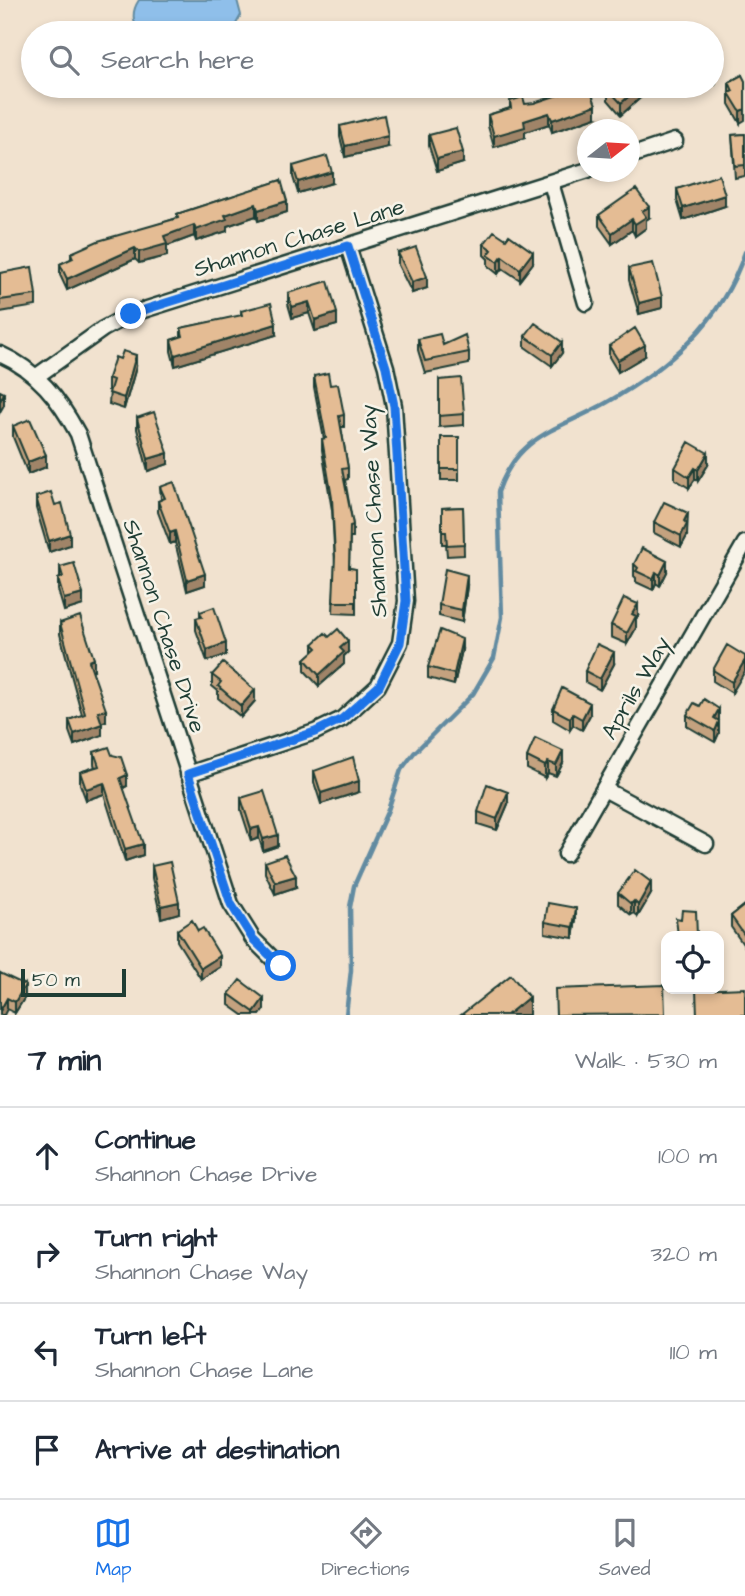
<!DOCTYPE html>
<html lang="en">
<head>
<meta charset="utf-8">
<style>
	:root { --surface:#fff; --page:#f6f6f7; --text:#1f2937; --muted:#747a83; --line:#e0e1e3; --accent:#1a73e8 }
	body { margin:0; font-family:"Architects Daughter",sans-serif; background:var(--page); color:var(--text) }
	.controls { position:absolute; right:21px; bottom:21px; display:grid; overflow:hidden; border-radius:14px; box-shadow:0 4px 10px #0003 }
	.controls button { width:63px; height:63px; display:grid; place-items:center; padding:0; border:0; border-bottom:2px solid var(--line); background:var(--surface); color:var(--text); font:35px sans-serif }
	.compass { position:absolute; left:577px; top:119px; width:63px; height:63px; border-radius:50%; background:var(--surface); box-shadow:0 4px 10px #0003; rotate:73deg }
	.scale { position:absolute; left:21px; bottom:18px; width:105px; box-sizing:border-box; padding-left:7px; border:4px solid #1f3d34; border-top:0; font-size:19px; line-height:24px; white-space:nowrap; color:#1f3d34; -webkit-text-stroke:5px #f7f3e8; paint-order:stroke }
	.stop { position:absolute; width:21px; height:21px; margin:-16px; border:5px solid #1a73e8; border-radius:50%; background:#fff }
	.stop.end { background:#1a73e8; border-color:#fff; box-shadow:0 2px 7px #0008 }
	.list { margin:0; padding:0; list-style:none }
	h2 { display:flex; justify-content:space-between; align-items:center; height:91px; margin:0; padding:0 28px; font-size:30px }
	h2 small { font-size:23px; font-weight:400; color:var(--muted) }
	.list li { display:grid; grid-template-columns:46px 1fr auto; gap:21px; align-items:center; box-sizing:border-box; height:98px; padding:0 28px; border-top:2px solid var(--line) }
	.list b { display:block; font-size:26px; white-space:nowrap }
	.list p { margin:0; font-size:23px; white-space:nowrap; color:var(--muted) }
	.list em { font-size:23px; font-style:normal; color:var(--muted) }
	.icon { flex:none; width:38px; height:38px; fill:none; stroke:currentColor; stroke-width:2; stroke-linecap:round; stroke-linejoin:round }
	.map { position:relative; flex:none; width:745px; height:1015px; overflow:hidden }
	.search { position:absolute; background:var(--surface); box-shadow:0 4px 10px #0003; left:21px; right:21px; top:21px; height:77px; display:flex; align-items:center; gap:18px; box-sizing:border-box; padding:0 24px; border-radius:38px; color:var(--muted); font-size:26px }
	.sheet { height:483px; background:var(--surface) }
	nav { display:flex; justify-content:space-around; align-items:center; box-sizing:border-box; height:98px; border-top:2px solid var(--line); background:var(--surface); font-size:19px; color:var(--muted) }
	nav a { display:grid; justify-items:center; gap:4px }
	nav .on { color:var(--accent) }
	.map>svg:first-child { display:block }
	.water { fill:#8fbfea; stroke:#628ba1; stroke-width:2 }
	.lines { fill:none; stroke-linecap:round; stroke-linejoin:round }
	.stream { stroke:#628ba1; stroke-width:4.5 }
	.street-casing { stroke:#1f3d34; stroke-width:19 }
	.street { stroke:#f7f3e8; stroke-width:14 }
	.wall { fill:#c4a27f; stroke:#1f3d34; stroke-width:2 }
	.shaded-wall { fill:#a08468; stroke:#1f3d34; stroke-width:2 }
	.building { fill:#e4bc94; stroke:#1f3d34; stroke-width:2 }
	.route { stroke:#1a73e8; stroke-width:9 }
	.labels { text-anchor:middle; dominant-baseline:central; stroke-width:5; stroke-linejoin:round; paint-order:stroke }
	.street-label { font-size:23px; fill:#1f3d34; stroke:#f7f3e8 }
</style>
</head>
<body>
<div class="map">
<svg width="745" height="1015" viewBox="0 0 745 1015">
	<rect width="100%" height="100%" fill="#f1e2cf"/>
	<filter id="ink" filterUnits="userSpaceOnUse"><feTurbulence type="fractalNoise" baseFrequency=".0143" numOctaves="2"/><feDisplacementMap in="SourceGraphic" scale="14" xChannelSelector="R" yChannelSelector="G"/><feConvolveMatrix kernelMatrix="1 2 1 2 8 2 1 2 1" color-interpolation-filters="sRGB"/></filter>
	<g filter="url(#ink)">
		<!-- water -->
		<path class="water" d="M139,0H237L241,15L231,33H138C133,20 131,12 139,0Z"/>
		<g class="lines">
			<!-- stream -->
			<path class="stream" d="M346,1015L351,970L350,907L354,886L388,810L401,770L414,753L473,694L494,658L502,617L498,492C518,434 558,430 606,403C668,368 722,322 745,252"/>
			<!-- street casing -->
			<g class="street-casing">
				<path id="street" d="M630,156L675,141
					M551,183L586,303
					M0,354C38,371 59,399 78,434L231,904L253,939L280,966
					M37,376L103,329L131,314L588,170
					M188,774L315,732L342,719L378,686L400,643L406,601L394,406L386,367L348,246
					M604,789L706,844
					M566,854L745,543"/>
			</g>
			<!-- street -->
			<use href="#street" class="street"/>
		</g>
		<!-- wall -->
		<path class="wall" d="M712,50L721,63L715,85L712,84Z
			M742,75L740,123L729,104V82Z
			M648,86V91L621,115L608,100V89Z
			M510,101L525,104L596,117L552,132L549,124L525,132V138L494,147L488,126V115L510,108Z
			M340,126L388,147L345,157L340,137Z
			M745,134V176L735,178L732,135Z
			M429,135L463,163L437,171L429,146Z
			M293,166L332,183L298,193L293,177Z
			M281,180L287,212L258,221L256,216L227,226V231L196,241L194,236L167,246V256L139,263L135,259L67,290L60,275V264L71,259V253L177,218V214Z
			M677,189L725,206L683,220L677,200Z
			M599,215L649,218L646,220V228L635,236L632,230L612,244L599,226Z
			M484,244L533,263L520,280L502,268L498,274L488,266V259L484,255Z
			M398,253L427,288L412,293L398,265Z
			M629,268L662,308L639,314L629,280Z
			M0,273L36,295V306L0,312Z
			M288,293L337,313V325L315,331L309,313L292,318L288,304Z
			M241,311L276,335L175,366L171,351V340L181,337V328L241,316Z
			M525,336L562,353L552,366L525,347Z
			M418,339L469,352V364L425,373L418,350Z
			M609,346L645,356L618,372L609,357Z
			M136,367L124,409L109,404L110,390H108V378Z
			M314,376L330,385L344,415V427H341L348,468V479L345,480L353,525V537H350L349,568L356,569V614L333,613L335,563L332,510L322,450V439H324L314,387Z
			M439,380L464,414V425L439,427Z
			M137,418L168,464L148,471L137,429Z
			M13,426L46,467L28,474L13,437Z
			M441,437H459V480H441Z
			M708,465L698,481L695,479L689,488L675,479V468Z
			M160,487L205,585L187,591L175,542L170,544L158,512V501L161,500Z
			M36,497L55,505L70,545L49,552L36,508Z
			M463,507L464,555L447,556L446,544H442V508Z
			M654,522L687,536L681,547L654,533Z
			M634,564L667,572L660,586L656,583L653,590L636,582V578L634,576Z
			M60,567L83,605L64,611L58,590V579L60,578Z
			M467,586L462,622L439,616V605Z
			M200,612L226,655L207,661L196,630V618L200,617Z
			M638,616L636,619V628L627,644L611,637V625Z
			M60,623L94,670L92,671L106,721L101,722L102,735L74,745L69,731V720L82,715L60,634Z
			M313,644L348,652L344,656V664L319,686L305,671V659L313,652Z
			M462,650L454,685L428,678V667Z
			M745,656L732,693L713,681V670Z
			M614,664L600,690L585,682V671Z
			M212,675L255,701L241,717L218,698V691L212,686Z
			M553,709L590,715L582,730L573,725L570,730L553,720Z
			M687,715L719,720V733L715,742L687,726Z
			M94,752L112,755L127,786L123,788L143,855L125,861L104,794L86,800L80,784V772L95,767L94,764Z
			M527,757L563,763L556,776L548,773L545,778L527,769Z
			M314,771L359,792L321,804L314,782Z
			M241,798L278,846L263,851L259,838L251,841L241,810Z
			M508,804L497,830L478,824V812Z
			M265,862L296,887L275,894L265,873Z
			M152,866L179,913L161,918L152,878Z
			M618,893L651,894L638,916L634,913L631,915L618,904Z
			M745,905V947L731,927V916Z
			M576,919L573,938L545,933V922Z
			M177,930L220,967L201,979L177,941Z
			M0,973L25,997L15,1013L7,1009Z
			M229,994L264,1009L260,1015H243L229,1005Z"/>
		<!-- shaded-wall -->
		<path class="shaded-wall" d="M721,52V63L715,85V74Z
			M641,86H648V91L621,115V103Z
			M596,105V117L552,132V120Z
			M745,109V120L740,123V111Z
			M549,113V124L525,132V138L494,147V136L524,121Z
			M388,136V147L345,157V146Z
			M463,152V163L437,171V159Z
			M332,172V183L298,193V182Z
			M725,195V206L683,220V208Z
			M287,201V212L258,221V210Z
			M256,204V216L227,226V231L196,241V230L225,215Z
			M649,207V218L646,220V228L635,236V224L642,211Z
			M632,219V230L612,244V233Z
			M194,225V236L167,246V256L139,263V252L164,236Z
			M135,248V259L67,290V279Z
			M533,252V263L520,280V269Z
			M502,256V268L498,274V262Z
			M427,277V288L412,293V282Z
			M662,297V308L639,314V303Z
			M309,302V313L292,318V307Z
			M337,313V325L315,331V320Z
			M276,324V335L175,366V355Z
			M562,342V353L552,366V355Z
			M645,345V356L618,372V360Z
			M136,355V367L124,409V398Z
			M4,393V405L0,412V401Z
			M168,453V464L148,471V459Z
			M708,453V465L698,481V470Z
			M46,455V467L28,474V462Z
			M695,468V479L689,488V477Z
			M688,513L687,536L681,547V536L684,521Z
			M175,531V542L170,544V533Z
			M70,534V545L49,552V541Z
			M667,561V572L660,586V575Z
			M656,572V583L653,590V579Z
			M205,574V585L187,591V580Z
			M467,575V586L462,622V610Z
			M83,594V605L64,611V599Z
			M638,604V616L636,619V628L627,644V633L632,614Z
			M462,639V650L454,685V674Z
			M348,641V652L344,656V664L319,686V675L340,648Z
			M226,643V655L207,661V650Z
			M614,652V664L600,690V679Z
			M94,659V670L89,672V661Z
			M745,660V671L732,693V682Z
			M255,690V701L241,717V706Z
			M590,703V715L582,730V719Z
			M719,709V720L714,729V718Z
			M106,710V721L98,724V712Z
			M573,714V725L570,730V718Z
			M719,721V733L715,742V731Z
			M102,724V735L74,745V734Z
			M563,751V763L556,776V765Z
			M548,762V773L545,778V766Z
			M127,775V786L120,789V778Z
			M359,781V792L321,804V793Z
			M104,783V794L86,800V789Z
			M508,792V804L497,830V819Z
			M259,827V838L251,841V829Z
			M278,835V846L263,851V839Z
			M143,844V855L125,861V849Z
			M296,876V887L275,894V882Z
			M651,882V894L638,916V905Z
			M634,901V913L631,915V904Z
			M179,902V913L161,918V906Z
			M576,908V919L573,938V927Z
			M220,956V967L201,979V968Z
			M25,985V997L15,1013V1002Z
			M529,997V1015H507Z
			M7,998V1009L4,1015H0V1011Z
			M264,998V1009L260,1015H254V1012Z"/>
		<!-- building -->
		<path class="building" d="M712,50L721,52L715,74L712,73Z
			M742,75L745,81V109L740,111L729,93L733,91L729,82Z
			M585,86H589L596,105L552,120L549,113L524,121L525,127L494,136L488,115L511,108L510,101L523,97L525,104L534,103Z
			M612,86H641L621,103L608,89Z
			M384,115L388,136L345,146L340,126Z
			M456,128L463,152L437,159L429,135Z
			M745,134V165L735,166L732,135Z
			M327,156L332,172L298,182L293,166Z
			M719,175L725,195L683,208L677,189Z
			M281,180L287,201L258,210L256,204L225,215L227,219L196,230L194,225L164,236L167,244L139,252L135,248L67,279L60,264L73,258L71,253L98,241L178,218L177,214Z
			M636,189L649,207L642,211L646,217L635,224L632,219L612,233L599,215Z
			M494,231L506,239L509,235L533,252L520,269L502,256L498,262L488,255L492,250L484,244Z
			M416,247L427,277L412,282L398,253Z
			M653,263L662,297L639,303L629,268Z
			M32,267L36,295L0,300V273Z
			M328,281L337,313L315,320L309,302L292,307L288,293Z
			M271,303L276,324L175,355L171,340L183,336L181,328L242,315L241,311Z
			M535,323L562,342L552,355L525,336Z
			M635,328L645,345L618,360L609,346Z
			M440,334L443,345L465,335L469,352L425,361L418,339Z
			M123,351L136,355L124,398L109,393L113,380L108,378L115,357L120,359Z
			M328,373L330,385L338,384L344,415L339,416L348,468L342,469L353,525L350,526L349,568L356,569V602H333L335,556L332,498L322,439L326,438L314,376Z
			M461,378L464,414L439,416V380Z
			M0,391L4,393L0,401Z
			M154,412L168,453L148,459L137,418Z
			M30,419L46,455L28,462L13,426Z
			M441,437H459V469H441Z
			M689,442L708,453L698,470L695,468L689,477L675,468Z
			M174,482L205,574L187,580L175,531L170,533L158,501L165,498L160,487Z
			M51,492L55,505L62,503L70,534L49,541L36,497Z
			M664,502L688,513L684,521L687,524L681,536L654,522Z
			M463,507L464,544L447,545L446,532H442V508Z
			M642,548L667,561L660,575L656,572L653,579L636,571L638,568L634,564Z
			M74,563L83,594L64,599L58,579L63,577L60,567Z
			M445,569L467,575L462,610L439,605Z
			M624,598L638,604L632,614L636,616L627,633L611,625Z
			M214,607L226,643L207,650L196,618L202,617L200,612Z
			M80,616L94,659L89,661L106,710L98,712L102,724L74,734L69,720L85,714L60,623Z
			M338,629L348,641L340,648L344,652L319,675L305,659L317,648L313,644L325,633L329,637Z
			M440,630L462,639L454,674L428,667Z
			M597,644L614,652L600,679L585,671Z
			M727,645L745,656V660L732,682L713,670Z
			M223,663L255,690L241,706L218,686L221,682L212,675Z
			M562,688L590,703L582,719L573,714L570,718L553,709Z
			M704,699L719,709L714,718L719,721L715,731L687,715L694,703L700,706Z
			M535,738L563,751L556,765L548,762L545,766L527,757Z
			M109,747L112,755L121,757L127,775L120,778L143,844L125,849L104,783L86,789L80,772L99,766L94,752Z
			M353,757L359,781L321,793L314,771Z
			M487,784L508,792L497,819L478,812Z
			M264,791L278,835L263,839L259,827L251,829L241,798Z
			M285,855L296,876L275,882L265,862Z
			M170,862L179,902L161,906L152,866Z
			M635,870L651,882L638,905L634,901L631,904L618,893Z
			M548,903L576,908L573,927L545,922Z
			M745,905V936L731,916Z
			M682,910L696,911L697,936H678L676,918L681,919Z
			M192,920L198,931L203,928L220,956L201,968L177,930Z
			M0,973L25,985L15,1002L7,998L0,1011Z
			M511,975L529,997L507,1015H461Z
			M240,980L264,998L254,1012L229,994Z
			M664,985L665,1014L556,1015L555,989Z
			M745,988V1015H697L696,990Z"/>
	</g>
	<g class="lines" filter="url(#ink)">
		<!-- route -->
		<path class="route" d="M131,314L348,246L386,367L394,406L406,601L400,643L379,686L342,719L315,732L188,774L231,904L253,939L281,966"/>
	</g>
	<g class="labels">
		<!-- street labels -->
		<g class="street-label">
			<text transform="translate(299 238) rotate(-17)">Shannon Chase Lane</text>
			<text transform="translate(374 511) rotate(-93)">Shannon Chase Way</text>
			<text transform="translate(164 626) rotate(72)">Shannon Chase Drive</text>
			<text transform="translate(636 688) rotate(-60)">Aprils Way</text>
		</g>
	</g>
</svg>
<div class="controls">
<button><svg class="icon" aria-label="locate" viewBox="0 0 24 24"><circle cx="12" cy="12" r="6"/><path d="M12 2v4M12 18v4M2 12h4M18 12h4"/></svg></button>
</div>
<svg class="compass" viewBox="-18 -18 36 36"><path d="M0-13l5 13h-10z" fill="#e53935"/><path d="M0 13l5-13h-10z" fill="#747a83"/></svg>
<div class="scale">50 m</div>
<div class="stop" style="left:281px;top:966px"></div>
<div class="stop end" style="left:131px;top:314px"></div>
<div class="search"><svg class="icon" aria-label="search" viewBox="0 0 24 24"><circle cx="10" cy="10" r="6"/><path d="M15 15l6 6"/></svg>Search here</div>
</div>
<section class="sheet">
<h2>7 min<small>Walk · 530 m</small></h2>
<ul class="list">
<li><svg class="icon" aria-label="ahead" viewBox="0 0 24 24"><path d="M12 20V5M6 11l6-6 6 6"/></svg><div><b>Continue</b><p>Shannon Chase Drive</p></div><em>100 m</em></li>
<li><svg class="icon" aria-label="right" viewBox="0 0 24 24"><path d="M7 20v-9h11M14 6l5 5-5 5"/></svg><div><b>Turn right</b><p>Shannon Chase Way</p></div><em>320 m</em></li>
<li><svg class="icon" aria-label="left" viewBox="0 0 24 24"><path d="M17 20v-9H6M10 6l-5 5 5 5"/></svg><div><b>Turn left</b><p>Shannon Chase Lane</p></div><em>110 m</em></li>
<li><svg class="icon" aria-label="arrive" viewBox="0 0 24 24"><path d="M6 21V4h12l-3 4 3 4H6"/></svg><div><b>Arrive at destination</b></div></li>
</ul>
</section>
<nav>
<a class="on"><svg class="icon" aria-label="map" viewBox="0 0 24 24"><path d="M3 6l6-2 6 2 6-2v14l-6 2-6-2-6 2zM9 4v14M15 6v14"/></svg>Map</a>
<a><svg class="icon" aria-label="directions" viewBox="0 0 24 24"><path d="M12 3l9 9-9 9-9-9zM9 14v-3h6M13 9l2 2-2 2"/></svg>Directions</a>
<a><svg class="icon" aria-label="saved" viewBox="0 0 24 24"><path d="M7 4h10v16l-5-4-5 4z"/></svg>Saved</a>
</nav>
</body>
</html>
